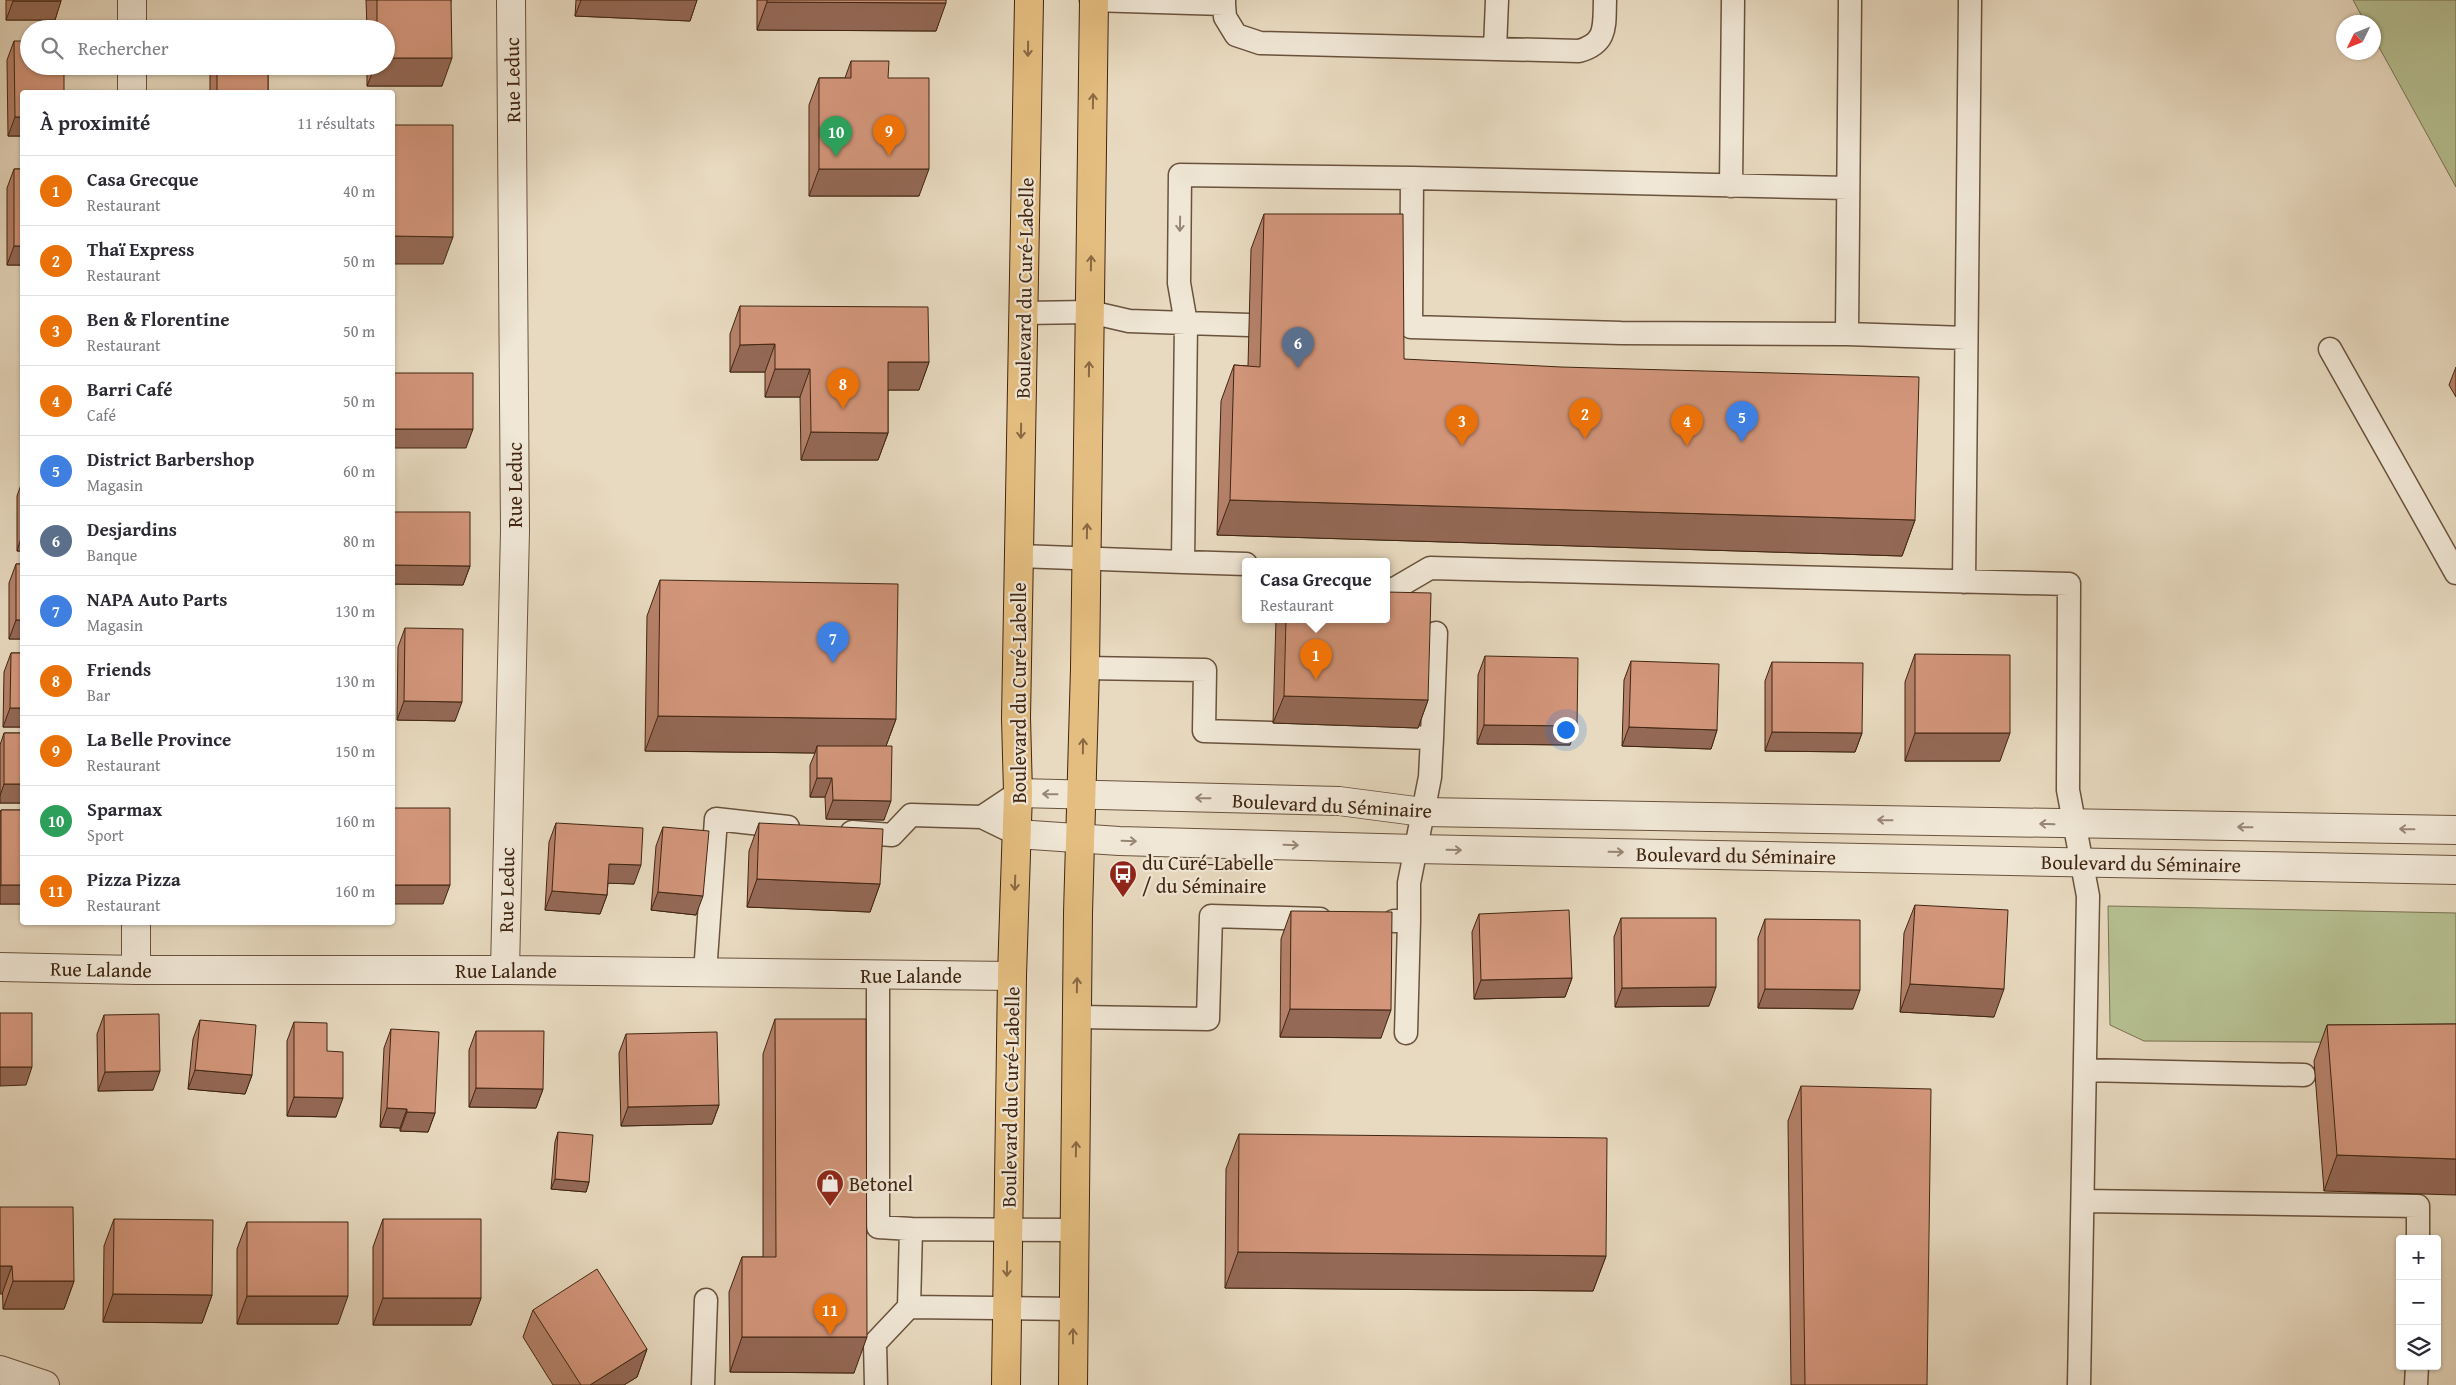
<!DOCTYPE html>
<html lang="fr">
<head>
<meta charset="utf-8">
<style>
	:root { --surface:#fff; --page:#f7f7f7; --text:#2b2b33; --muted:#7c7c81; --line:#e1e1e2; --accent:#8f2418 }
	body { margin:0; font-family:"Gentium Book Plus",serif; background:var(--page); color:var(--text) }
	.controls { position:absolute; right:15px; bottom:15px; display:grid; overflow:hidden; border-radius:5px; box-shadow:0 1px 4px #0004 }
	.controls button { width:45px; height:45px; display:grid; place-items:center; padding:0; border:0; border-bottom:1px solid var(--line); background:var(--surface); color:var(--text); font:25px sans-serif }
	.compass { position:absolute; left:2336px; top:15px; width:45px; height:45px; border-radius:50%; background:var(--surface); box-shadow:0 1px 4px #0004; rotate:227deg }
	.you { position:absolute; left:1565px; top:729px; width:18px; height:18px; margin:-12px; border:4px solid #fff; border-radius:50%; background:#1a73e8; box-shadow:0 0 0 8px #1a73e833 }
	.badge { display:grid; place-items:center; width:32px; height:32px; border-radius:50%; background:var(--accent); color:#fff; font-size:16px; font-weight:700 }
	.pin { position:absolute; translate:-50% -41px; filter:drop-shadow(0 1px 2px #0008) }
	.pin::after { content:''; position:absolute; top:26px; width:18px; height:15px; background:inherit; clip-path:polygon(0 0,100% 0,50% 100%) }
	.popup { position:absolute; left:1242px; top:558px; width:148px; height:65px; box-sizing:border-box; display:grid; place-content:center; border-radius:5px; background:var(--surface); filter:drop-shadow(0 1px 4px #0005); font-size:16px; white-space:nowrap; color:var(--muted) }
	.popup b { font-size:19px; color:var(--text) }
	.popup::after { content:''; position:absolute; left:50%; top:100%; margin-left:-10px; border:10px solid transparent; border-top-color:var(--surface) }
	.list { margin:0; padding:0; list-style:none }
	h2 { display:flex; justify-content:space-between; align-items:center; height:65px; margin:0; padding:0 20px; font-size:21px }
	h2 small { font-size:16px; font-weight:400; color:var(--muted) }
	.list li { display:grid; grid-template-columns:32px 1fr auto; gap:15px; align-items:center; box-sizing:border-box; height:70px; padding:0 20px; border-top:1px solid var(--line) }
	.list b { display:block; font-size:19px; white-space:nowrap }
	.list p { margin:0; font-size:16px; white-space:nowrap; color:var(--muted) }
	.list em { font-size:16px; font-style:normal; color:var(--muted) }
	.icon { flex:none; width:28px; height:28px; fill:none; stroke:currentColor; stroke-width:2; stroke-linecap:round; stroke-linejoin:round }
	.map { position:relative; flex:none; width:2456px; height:1385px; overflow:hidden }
	.search { position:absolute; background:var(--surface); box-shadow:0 1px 4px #0004; left:20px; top:20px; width:375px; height:55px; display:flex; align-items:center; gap:12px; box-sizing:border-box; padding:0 18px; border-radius:28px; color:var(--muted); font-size:19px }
	.panel { position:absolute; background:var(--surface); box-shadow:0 1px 4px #0004; left:20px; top:90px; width:375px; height:835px; border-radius:5px }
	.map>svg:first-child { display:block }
	.green { fill:#b6c092; stroke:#7b7252 }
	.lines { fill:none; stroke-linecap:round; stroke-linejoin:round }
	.service-casing { stroke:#6a523d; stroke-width:25 }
	.minor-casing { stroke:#6a523d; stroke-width:30 }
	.primary-casing { stroke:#402511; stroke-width:30 }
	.service { stroke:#f0e7d6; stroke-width:22 }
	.minor { stroke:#f0e7d6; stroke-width:28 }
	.primary { stroke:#e4bd80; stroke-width:28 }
	.wall { fill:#b5816a; stroke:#402511 }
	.shaded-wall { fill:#946956; stroke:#402511 }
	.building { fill:#d3967b; stroke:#402511 }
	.oneway { stroke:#8a6943 }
	.oneway2 { stroke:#988674 }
	.labels { text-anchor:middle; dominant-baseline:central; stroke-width:4.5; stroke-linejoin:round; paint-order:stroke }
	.street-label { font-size:20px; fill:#402511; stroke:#f0e7d6 }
	.poi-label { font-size:20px; fill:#402511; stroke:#f0e7d6; text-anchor:start }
</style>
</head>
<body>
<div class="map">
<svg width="2456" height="1385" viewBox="0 0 2456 1385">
	<rect width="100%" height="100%" fill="#e8dac0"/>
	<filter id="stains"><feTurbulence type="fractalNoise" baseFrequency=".004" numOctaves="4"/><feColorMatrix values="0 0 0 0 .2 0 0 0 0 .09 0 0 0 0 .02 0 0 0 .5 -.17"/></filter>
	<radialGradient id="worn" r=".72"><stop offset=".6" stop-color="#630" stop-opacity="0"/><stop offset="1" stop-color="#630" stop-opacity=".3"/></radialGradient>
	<!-- green -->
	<path class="green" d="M2353,0H2456V187L2374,38V22H2365Z
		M2108,906L2456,913V1043L2144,1041L2110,1025Z"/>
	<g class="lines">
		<!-- service casing -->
		<g class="service-casing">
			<path id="service" d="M1091,0L1224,4V0
				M1224,4L1225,17L1236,35L1260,43L1579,51C1608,43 1604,25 1605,0
				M1495,49L1497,0
				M1412,178L1411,327L1621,333L1847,334L1966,338
				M1731,186L1733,0
				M1249,325L1186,323L1179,283L1180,175L1412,178L1848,188
				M1847,334L1850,0
				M2330,349L2456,573
				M1019,556L1183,562L1186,323L1129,321L1090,312L1023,313
				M1183,562L1246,564
				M1964,582L1970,0
				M1386,589H1394L1430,568L2069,584L2068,790L2088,896L2079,1385
				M1085,668L1205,670L1204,731L1432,738L1430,777L1409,883V921
				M1432,738L1436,633
				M982,817L1018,793
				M852,832L892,835L911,815L982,817L1017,834
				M1394,921H1409L1406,1033
				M705,973L716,819L788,827
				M1077,1017L1208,1019L1211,916L1320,919
				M2085,1070L2304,1075
				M2083,1201L2418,1206V1239
				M911,1229L1075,1230
				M909,1307L1073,1309
				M703,1385L706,1300
				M876,1385L875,1343L909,1307L911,1229L878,1227V975
				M2416,1385L2417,1366"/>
		</g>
		<!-- minor casing -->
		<g class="minor-casing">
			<path id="minor" d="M132,0V29
				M132,66V92
				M1018,793L1339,801L1423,812L2456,830
				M1017,834L1119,841L1416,849L2456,870
				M136,922V970
				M0,967L136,970H505L1012,976
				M505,970L515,531L511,0
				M0,1370L45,1385"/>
		</g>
		<!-- primary casing -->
		<g class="primary-casing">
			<path id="primary" d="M1006,1385L1012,976L1018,793L1016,718L1029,0
				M1073,1385L1078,913L1085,668L1094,0"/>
		</g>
		<!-- service -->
		<use href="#service" class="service"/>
		<!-- minor -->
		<use href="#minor" class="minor"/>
		<!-- primary -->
		<use href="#primary" class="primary"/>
	</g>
	<!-- wall -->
	<path class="wall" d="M6,0H61L55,20H6Z
		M366,0H451L442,86H367V66H386V29H367Z
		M576,0H697L690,21L575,16Z
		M757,0H946L936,31L757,30Z
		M14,41L22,136H8L7,60Z
		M851,61L888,78L919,196H809V105L819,78H845Z
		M210,66H268V92H210Z
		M14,169H22V265H7V188Z
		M1264,214L1404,359L1915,520L1902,556L1217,535L1221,401L1234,365L1248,366L1251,249Z
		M740,306L929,362L919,390H888V433L878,460H801L800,397H765V372H730V334Z
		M2456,367V397L2449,385Z
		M22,482V551H17V496Z
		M394,512L470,566L463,585L392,584V516Z
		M16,564H22V639H9V583Z
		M660,580L896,719L886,746L884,820L826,819L825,797H810V765L815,753L645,751L647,616Z
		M1276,619H1386L1428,700L1418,728L1273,723Z
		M405,628L455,721L397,720L398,647Z
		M11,653H22V727H3L4,672Z
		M1915,654L2000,761H1905V682Z
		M1485,656L1570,745L1477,744L1478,675Z
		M1631,661L1717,730L1711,749L1622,746L1624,680Z
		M1772,662L1862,733L1855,752L1765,751V681Z
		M4,733H22V803H0V745Z
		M1,810H22V904H0V813Z
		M556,823L634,884L608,883L607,895L600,914L545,910L549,842Z
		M759,823L880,884L870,912L747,907L749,851Z
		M663,827L696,915L651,910L656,846Z
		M1915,905L1994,1017L1900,1012L1904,933Z
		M1291,911L1381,1038L1280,1037L1281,939Z
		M1479,914L1572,978L1565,997L1474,999L1472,932Z
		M1621,918L1709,1006L1615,1007L1614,937Z
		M1765,919L1853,1009L1758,1008V938Z
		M104,1015L153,1090L98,1091L97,1034Z
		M775,1019L854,1373L730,1372L729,1292L742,1257H763V1054Z
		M200,1020L252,1075L245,1094L188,1089L193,1039Z
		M294,1022L327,1051L336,1117L287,1116V1041Z
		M2456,1024L2324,1191L2314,1061L2327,1025Z
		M391,1029L435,1113L428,1132L400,1131V1128L380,1127L384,1048Z
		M476,1031L543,1089L536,1108L469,1107V1050Z
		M626,1034L719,1105L712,1124L621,1126L619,1053Z
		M1801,1086L1927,1385H1791L1788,1121Z
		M558,1132L589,1182L586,1192L551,1189L555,1142Z
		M1239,1134L1606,1256L1593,1291L1225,1288L1226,1169Z
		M0,1207L74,1281L64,1309H3Z
		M114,1219L212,1295L202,1323L103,1322L104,1246Z
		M383,1219L481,1298L471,1325H373V1247Z
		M247,1222L338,1324H237V1249Z
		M533,1310L647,1349L637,1377L624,1385H553L523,1337Z"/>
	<!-- shaded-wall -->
	<path class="shaded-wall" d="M581,0H697L690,21L575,16Z
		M13,1H61L55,20H6Z
		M767,2L946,3L936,31L757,30Z
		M386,58H452L442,86H367L375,66H386Z
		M15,117H22V136H8Z
		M819,169H929L919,196H809Z
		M392,236L453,237L443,264H392Z
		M14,246H22V265H7Z
		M775,344L765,372H730L740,345Z
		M888,362H929L919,390H878Z
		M775,369H810L800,397H765Z
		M392,429H473L466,448H392Z
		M811,432L888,433L878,460H801Z
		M1230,500L1915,520L1902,556L1217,535Z
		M22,535V551H17Z
		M394,565L470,566L463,585L392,584V568Z
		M16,620H22V639H9Z
		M1284,696L1428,700L1418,728L1273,723Z
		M404,701L462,702L455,721L397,720Z
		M10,708H22V727H3Z
		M658,716L896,719L883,754L817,746L815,753L645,751Z
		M1484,725L1577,726L1570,745L1477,744Z
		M1629,727L1717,730L1711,749L1622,746Z
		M1772,732L1862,733L1855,752L1765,751Z
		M1915,733H2010L2000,761H1905Z
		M817,778H832L825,797H810Z
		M4,784H22V803H0V796Z
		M833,800L891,801L884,820L826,819Z
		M609,864L641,865L634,884L602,883Z
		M757,879L880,884L870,912L747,907Z
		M1,885H22V904H0V887Z
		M392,885H450L443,904H392Z
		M552,891L607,895L600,914L545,910Z
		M658,892L703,896L696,915L651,910Z
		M1572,978L1565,997L1474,999L1481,980Z
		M1910,984L2004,989L1994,1017L1900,1012Z
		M1716,987L1709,1006L1615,1007L1622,988Z
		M1765,989L1860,990L1853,1009L1758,1008Z
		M1290,1009L1391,1010L1381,1038L1280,1037Z
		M0,1067H32L26,1085L0,1086Z
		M195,1070L252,1075L245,1094L188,1089Z
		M160,1071L153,1090L98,1091L105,1072Z
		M476,1088L543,1089L536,1108L469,1107Z
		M294,1097L343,1098L336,1117L287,1116Z
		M719,1105L712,1124L621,1126L628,1107Z
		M387,1108L407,1109L400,1128L380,1127Z
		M407,1112L435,1113L428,1132L400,1131Z
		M2337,1155L2456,1159V1195L2324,1191Z
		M555,1179L589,1182L586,1192L551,1189Z
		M1238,1252L1606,1256L1593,1291L1225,1288Z
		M0,1266H12L2,1294H0Z
		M13,1281H74L64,1309H3Z
		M113,1294L212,1295L202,1323L103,1322Z
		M247,1296H348L338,1324H237Z
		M383,1298H481L471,1325H373Z
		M742,1337H867L854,1373L730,1372Z
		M647,1349L637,1377L624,1385H590Z"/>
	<!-- building -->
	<path class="building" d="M13,0H61V1H13Z
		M377,0H451L452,58H386V29H377Z
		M767,0H946V3L767,2Z
		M14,41H29V66H64V92H22V117H15Z
		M851,61H889L888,78H929V169H819V78H851Z
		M217,66H268V92H217Z
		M392,125H453V237L392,236Z
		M14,169H22V246H14Z
		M1264,214H1403L1404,359L1561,367L1919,377L1915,520L1230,500L1234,365L1260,367Z
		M740,306L928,307L929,362H888V433L811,432L810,369H775V344L740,345Z
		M392,373H473V429H392Z
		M394,512H470V566L394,565Z
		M16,564H22V620H16Z
		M660,580L898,584L896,719L658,716Z
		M1386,592L1431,593L1428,700L1284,696L1286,619H1386Z
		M405,628L463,629L462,702L404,701Z
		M11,653H22V708H10Z
		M1915,654L2010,655V733H1915Z
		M1485,656L1578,658L1577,726L1484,725Z
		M1631,661L1719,664L1717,730L1629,727Z
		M1772,662L1863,663L1862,733L1772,732Z
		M4,733H22V784H4Z
		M817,746H892L891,801L833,800L832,778H817Z
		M392,808H450V885H392Z
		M1,810H22V885H1Z
		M556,823L643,828L641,865L609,864L607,895L552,891Z
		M759,823L883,829L880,884L757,879Z
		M663,827L709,831L703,896L658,892Z
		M1915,905L2008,910L2004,989L1910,984Z
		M1569,910L1572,978L1481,980L1479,914Z
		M1291,911L1392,912L1391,1010L1290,1009Z
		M1621,918H1716V987L1622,988Z
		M1765,919L1860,920V990L1765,989Z
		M0,1013H32V1067H0Z
		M159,1014L160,1071L105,1072L104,1015Z
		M775,1019H866L867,1337H742V1257H776Z
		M200,1020L256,1025L252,1075L195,1070Z
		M294,1022L327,1023V1051L343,1052V1098L294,1097Z
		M2456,1024V1159L2337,1155L2327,1025Z
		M391,1029L439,1032L435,1113L407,1112V1109L387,1108Z
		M476,1031H544L543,1089L476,1088Z
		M717,1032L719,1105L628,1107L626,1034Z
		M1801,1086L1931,1089L1927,1385H1805Z
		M558,1132L593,1135L589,1182L555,1179Z
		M1239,1134L1607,1138L1606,1256L1238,1252Z
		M0,1207H73L74,1281H13L12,1266H0Z
		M114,1219L213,1220L212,1295L113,1294Z
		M383,1219H481V1298H383Z
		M247,1222H348V1296H247Z
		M597,1269L647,1349L590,1385H581L533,1310Z"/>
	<!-- one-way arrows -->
	<defs><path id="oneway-shaft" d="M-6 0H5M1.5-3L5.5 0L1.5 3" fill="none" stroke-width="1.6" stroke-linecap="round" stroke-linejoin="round" transform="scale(1.25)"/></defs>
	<g class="oneway">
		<use href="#oneway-shaft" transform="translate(1028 49) rotate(91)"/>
		<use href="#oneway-shaft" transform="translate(1093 101) rotate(-89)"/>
		<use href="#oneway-shaft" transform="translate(1091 263) rotate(-89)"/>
		<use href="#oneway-shaft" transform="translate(1089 369) rotate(-89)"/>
		<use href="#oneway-shaft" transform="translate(1021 431) rotate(91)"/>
		<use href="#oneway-shaft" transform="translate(1087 531) rotate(-89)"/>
		<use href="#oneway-shaft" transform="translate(1083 746) rotate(-89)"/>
		<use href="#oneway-shaft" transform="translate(1015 883) rotate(92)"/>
		<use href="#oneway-shaft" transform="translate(1077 985) rotate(-89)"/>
		<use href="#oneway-shaft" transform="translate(1076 1149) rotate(-89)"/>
		<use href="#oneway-shaft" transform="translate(1007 1269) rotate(91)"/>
		<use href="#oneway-shaft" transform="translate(1073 1336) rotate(-90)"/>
	</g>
	<g class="oneway2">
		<use href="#oneway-shaft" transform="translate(1180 224) rotate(91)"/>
		<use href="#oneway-shaft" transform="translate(1050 794) rotate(-179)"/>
		<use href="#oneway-shaft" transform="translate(1203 798) rotate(-179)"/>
		<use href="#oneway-shaft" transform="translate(1885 820) rotate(-179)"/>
		<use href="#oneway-shaft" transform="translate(2047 824) rotate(-178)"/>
		<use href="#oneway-shaft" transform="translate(2245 827) rotate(-179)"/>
		<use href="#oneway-shaft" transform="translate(2407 829) rotate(-179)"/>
		<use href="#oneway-shaft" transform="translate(1129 841) rotate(2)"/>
		<use href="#oneway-shaft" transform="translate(1291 845) rotate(2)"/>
		<use href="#oneway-shaft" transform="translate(1454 850) rotate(1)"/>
		<use href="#oneway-shaft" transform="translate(1616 852) rotate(1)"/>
	</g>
	<!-- icons -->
	<defs>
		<g id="bus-pin" transform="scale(1.4375)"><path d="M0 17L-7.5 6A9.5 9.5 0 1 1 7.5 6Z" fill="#8f2418" stroke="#f0e7d6"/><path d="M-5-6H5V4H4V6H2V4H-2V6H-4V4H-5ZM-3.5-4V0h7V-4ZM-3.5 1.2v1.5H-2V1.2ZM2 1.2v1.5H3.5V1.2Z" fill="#fff"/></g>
		<g id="shop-pin" transform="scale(1.4375)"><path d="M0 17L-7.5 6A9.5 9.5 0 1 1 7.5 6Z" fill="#8f2418" stroke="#f0e7d6"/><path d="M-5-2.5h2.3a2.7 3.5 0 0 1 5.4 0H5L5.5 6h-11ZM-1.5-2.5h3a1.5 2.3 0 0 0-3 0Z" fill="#fff"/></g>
	</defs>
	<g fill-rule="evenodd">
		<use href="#bus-pin" x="1123" y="874"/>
		<use href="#shop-pin" x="830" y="1183"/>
	</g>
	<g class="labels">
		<!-- street labels -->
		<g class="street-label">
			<text transform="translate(512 80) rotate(-91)">Rue Leduc</text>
			<text transform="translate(1024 288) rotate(-89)">Boulevard du Curé-Labelle</text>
			<text transform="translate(514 485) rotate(-90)">Rue Leduc</text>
			<text transform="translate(1018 693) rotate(-90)">Boulevard du Curé-Labelle</text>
			<text transform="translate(1332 805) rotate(3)">Boulevard du Séminaire</text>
			<text transform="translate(1736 855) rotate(1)">Boulevard du Séminaire</text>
			<text transform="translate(2141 863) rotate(1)">Boulevard du Séminaire</text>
			<text transform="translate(506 890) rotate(-89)">Rue Leduc</text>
			<text transform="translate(101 969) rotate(1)">Rue Lalande</text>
			<text x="506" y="970">Rue Lalande</text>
			<text x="911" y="975">Rue Lalande</text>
			<text transform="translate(1010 1097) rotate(-89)">Boulevard du Curé-Labelle</text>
		</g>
		<!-- poi labels -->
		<g class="poi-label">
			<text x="1142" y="862">du Curé-Labelle<tspan x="1142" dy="23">/ du Séminaire</tspan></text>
			<text x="849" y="1183">Betonel</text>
		</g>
	</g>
	<rect width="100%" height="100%" filter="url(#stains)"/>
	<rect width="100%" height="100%" fill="url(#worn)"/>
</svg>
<div class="controls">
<button>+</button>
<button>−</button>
<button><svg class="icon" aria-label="layers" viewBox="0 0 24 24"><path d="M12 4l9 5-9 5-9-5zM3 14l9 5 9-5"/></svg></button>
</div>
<svg class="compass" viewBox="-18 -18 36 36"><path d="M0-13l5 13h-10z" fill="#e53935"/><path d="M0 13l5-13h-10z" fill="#7c7c81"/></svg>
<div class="you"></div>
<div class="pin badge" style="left:1316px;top:680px;background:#e8710a">1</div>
<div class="popup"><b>Casa Grecque</b>Restaurant</div>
<div class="pin badge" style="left:1585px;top:439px;background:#e8710a">2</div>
<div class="pin badge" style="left:1462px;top:446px;background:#e8710a">3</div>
<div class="pin badge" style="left:1687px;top:446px;background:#e8710a">4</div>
<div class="pin badge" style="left:1742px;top:442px;background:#3f7fe0">5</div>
<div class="pin badge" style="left:1298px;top:368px;background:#5c6f8a">6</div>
<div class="pin badge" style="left:833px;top:663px;background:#3f7fe0">7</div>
<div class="pin badge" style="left:843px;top:409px;background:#e8710a">8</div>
<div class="pin badge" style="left:889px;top:156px;background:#e8710a">9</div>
<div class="pin badge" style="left:836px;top:157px;background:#2e9e5b">10</div>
<div class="pin badge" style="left:830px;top:1335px;background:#e8710a">11</div>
<div class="search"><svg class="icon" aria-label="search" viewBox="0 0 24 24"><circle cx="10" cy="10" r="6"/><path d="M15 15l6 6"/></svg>Rechercher</div>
<section class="panel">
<h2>À proximité<small>11 résultats</small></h2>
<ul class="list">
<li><span class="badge" style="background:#e8710a">1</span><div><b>Casa Grecque</b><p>Restaurant</p></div><em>40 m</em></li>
<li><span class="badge" style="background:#e8710a">2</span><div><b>Thaï Express</b><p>Restaurant</p></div><em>50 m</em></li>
<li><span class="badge" style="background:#e8710a">3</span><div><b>Ben &amp; Florentine</b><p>Restaurant</p></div><em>50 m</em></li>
<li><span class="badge" style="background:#e8710a">4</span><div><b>Barri Café</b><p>Café</p></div><em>50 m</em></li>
<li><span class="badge" style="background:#3f7fe0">5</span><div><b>District Barbershop</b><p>Magasin</p></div><em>60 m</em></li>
<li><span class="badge" style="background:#5c6f8a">6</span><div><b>Desjardins</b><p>Banque</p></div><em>80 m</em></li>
<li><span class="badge" style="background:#3f7fe0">7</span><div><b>NAPA Auto Parts</b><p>Magasin</p></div><em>130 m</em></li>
<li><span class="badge" style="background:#e8710a">8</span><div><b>Friends</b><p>Bar</p></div><em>130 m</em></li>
<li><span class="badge" style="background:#e8710a">9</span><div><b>La Belle Province</b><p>Restaurant</p></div><em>150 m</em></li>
<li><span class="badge" style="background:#2e9e5b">10</span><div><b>Sparmax</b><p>Sport</p></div><em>160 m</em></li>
<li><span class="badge" style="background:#e8710a">11</span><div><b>Pizza Pizza</b><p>Restaurant</p></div><em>160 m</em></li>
</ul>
</section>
</div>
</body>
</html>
